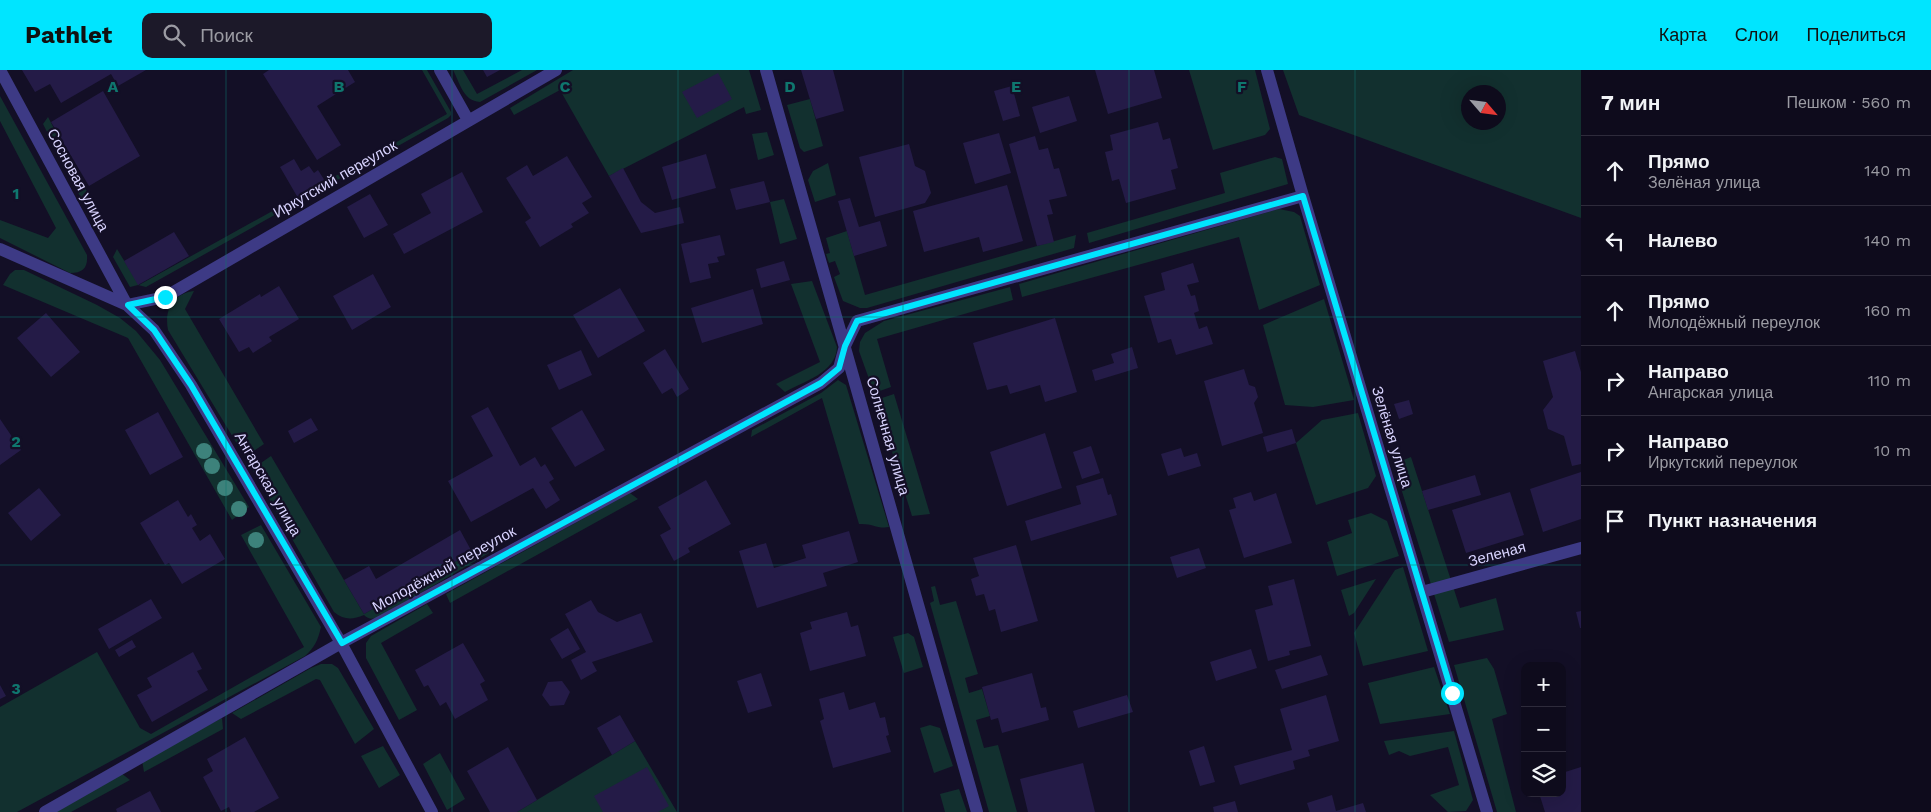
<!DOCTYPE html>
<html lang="ru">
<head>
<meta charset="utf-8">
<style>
	:root { --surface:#0e0b1c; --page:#1c1929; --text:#f1f3f6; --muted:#9b9ba3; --line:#2e2b3b; --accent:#00e5ff }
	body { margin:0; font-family:"Work Sans",sans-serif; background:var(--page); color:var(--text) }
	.controls { position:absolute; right:15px; bottom:15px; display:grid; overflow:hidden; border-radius:10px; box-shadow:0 5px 20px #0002 }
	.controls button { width:45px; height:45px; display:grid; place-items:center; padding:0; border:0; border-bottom:1px solid var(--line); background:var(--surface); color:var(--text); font:25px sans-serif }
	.compass { position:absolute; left:1461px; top:15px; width:45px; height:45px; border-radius:50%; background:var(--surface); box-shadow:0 5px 20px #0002; rotate:118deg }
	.stop { position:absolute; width:15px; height:15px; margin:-11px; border:4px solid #00e5ff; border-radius:50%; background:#fff }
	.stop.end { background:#00e5ff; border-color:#fff; box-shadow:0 1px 5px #0008 }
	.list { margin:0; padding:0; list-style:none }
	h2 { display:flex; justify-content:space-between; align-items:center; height:65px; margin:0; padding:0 20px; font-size:21px }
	h2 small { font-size:16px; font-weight:400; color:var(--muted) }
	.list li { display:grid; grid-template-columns:32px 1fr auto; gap:15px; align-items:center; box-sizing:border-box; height:70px; padding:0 20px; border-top:1px solid var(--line) }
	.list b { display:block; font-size:19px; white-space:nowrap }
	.list p { margin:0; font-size:16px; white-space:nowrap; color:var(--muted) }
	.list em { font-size:16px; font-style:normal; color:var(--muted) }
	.icon { flex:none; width:28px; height:28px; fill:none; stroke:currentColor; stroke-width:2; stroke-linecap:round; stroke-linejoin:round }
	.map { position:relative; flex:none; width:1581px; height:742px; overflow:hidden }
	header { display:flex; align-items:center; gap:30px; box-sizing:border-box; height:70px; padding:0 25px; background:var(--accent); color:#111 }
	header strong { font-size:24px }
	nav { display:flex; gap:28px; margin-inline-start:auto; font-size:18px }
	.search { width:350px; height:45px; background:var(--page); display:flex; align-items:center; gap:12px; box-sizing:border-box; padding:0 18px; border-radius:10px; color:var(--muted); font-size:19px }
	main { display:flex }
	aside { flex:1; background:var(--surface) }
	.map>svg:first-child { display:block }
	.green { fill:#12302f; fill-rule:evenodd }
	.building { fill:#241b47 }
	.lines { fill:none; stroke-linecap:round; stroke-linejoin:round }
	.minor { stroke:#3d3a85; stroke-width:12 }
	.tree { fill:#3d827b }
	.route { stroke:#00e5ff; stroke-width:6 }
	.grid { fill:none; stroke:#0f766e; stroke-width:1; stroke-opacity:0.55 }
	.labels { text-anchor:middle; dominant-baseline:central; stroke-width:4.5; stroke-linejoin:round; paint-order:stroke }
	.street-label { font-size:15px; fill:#d9d4ff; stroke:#130f26 }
	.grid-label { font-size:16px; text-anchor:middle; font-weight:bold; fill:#0f766e; stroke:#130f26; stroke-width:4.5; stroke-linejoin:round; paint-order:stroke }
</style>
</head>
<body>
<header>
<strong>Pathlet</strong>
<div class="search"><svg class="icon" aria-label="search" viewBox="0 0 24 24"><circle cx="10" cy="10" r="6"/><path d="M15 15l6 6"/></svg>Поиск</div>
<nav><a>Карта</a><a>Слои</a><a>Поделиться</a></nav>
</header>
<main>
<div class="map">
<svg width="1581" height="742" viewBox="0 0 1581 742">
	<rect width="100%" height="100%" fill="#130f26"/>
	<!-- green -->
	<path class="green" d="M422,0H427L451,42V45L448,48L146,217L138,215L130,217L113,187L117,179L139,215L447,44Z
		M453,0H463L477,24L522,0H537L480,32C463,31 460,13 453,0Z
		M573,0H749L761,40L746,44L744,37L609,106L560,20L514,45L510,38Z
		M1189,0H1255L1270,59L1265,65L1213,80Z
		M1283,0H1581V148L1299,45ZM1498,22V52H1468V22Z
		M0,26L87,185C88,198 83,203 70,203L0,168V150L48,168L56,158L0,51Z
		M810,29L823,76L804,82L800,78L787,35Z
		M48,47L93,133L84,134L43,54Z
		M767,62L774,85L758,90L752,64Z
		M1275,87L1282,89L1288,114L1089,173L1087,163L1225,123L1220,103Z
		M828,93L836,125L815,132L808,110L813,101Z
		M784,129L797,169L780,174L770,132Z
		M1279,139L1294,142L1300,146L1320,215L1259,240L1239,167L1022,227L1019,214Z
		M847,161L865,225L1076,165L1074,178L867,238H860L843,231L834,207L840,204L835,191L829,193L826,184L830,183L826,168Z
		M15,200H24L97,235L120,248L136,261L160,290L249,437L232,450L128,268L3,215L10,204Z
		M812,211L837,277C836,303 804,311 785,322L776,314L820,292L791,214Z
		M1010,217L1013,230L877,269L891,317L874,323L859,281L860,272L865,263L884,251Z
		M194,221L185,239L264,374L245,387L168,260C164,239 173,224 194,221Z
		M1324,229L1354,330L1313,337L1285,335L1263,255Z
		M838,310L846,315L889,457C877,459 872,453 859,454L822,328L751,367L752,360L821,323Z
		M894,324L930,444L912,446L876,330Z
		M1358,343L1376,406L1368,418L1316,435L1296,373L1322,350Z
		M271,386L364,544L486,474L489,483L380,547C373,549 369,550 364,545C352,550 344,550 334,542L252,399Z
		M1411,387L1460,538L1496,528L1504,560L1449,572L1395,399L1401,391Z
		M630,423L638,429L450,533L446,524Z
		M1371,443L1387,451L1399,486L1337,506L1327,472L1352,463L1348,450Z
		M261,455L321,557C318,570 315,577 305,586L17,742H0V637L97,582L140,658L151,664L304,577L241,465Z
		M1403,497L1428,581L1363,596L1354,563L1395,500Z
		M1376,509L1354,543L1349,546L1341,520Z
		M935,516L940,535L956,531L978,604L965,608L969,623L982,619L990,646L976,650L984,678L998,675L1017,742H989L930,533L934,531L931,517Z
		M427,534L433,543L381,573L417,640L399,650L366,588V573L371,566Z
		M908,563L914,567L923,597L904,603L893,567Z
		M1487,588L1494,599L1507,644L1492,649L1516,742H1497L1454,595Z
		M321,594H332L338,598L374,659L355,674L320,610L316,609L241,649L232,643L311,598Z
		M1434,597L1450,644L1380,654L1368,613Z
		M222,648L223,659L144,702L142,690Z
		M930,655L940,658L953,696L934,703L920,658Z
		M1454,661L1473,730L1466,741L1448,742L1430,725L1459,715L1448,677L1410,686L1399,681L1389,685L1384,671Z
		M635,671L677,742H517Z
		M383,676L400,705L379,718L361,686Z
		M440,683L465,729L447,740L423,694Z
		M121,703L130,710L71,742H47Z
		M959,719L967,742H945L940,724Z"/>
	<!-- building -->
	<path class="building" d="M22,0H146L118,16L111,4L61,33L50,14L35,22Z
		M269,0H348L355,12L317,36L341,75L317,90L263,4Z
		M483,0H500L487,7Z
		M801,0H833L844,41L816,49Z
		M1095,0H1154L1162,28L1108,44Z
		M718,3L732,29L697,48L682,22Z
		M1012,16L1020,46L1003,51L994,21Z
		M103,21L140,86L89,116L51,52Z
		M1069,26L1077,51L1040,63L1032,37Z
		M1158,52L1163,70L1170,68L1178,98L1171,100L1176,119L1126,133L1119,109L1112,111L1105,82L1113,80L1110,65Z
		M999,63L1011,103L975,114L963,73Z
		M1035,66L1039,80L1048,78L1054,99L1059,98L1067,126L1049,130L1053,144L1047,145L1054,172L1037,176L1009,74Z
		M909,74L915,96L925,101L931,123L925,133L875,147L859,87Z
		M706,84L716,118L672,130L662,97Z
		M567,86L592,127L582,133L589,143L571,154L573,157L540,177L525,152L531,148L506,108L527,95L533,106Z
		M294,89L301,101L309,96L314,103L318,100L325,111L298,128L280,97Z
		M623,98L641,132L655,143L680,137L684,153L641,163L609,106Z
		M462,102L483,142L404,184L393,164L431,143L421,124Z
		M764,111L770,132L736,140L730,119Z
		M1007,115L1023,171L983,182L979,167L924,182L913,141Z
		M370,124L388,155L364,168L347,137Z
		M850,128L859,157L880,151L887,176L854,186L838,131Z
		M174,162L189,186L138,215L124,191Z
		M720,165L725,185L717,187L719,192L708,194L711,208L690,213L681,174Z
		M784,191L790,210L761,218L756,199Z
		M1193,193L1199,212L1187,215L1191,226L1195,225L1199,241L1194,243L1199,259L1207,256L1213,274L1176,285L1171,269L1158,273L1144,226L1165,220L1161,203Z
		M373,204L391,237L352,260L333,226Z
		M279,216L299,249L269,267L272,271L253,283L249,277L239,282L219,249L260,224L261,227Z
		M620,218L645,261L598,288L573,245Z
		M753,219L763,254L702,273L691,238Z
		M46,243L80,282L51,307L17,268Z
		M1055,248L1077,322L1045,332L1040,315L1010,324L1007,315L987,320L973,273Z
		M1132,277L1138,298L1095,311L1092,300L1114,293L1111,284Z
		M665,279L689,319L677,327L672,318L662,324L643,293Z
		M581,280L592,305L559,320L547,295Z
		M1575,281L1581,302V394L1572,396L1564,366L1548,359L1543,340L1553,327L1543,291Z
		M1244,299L1249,315L1255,317L1258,327L1254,333L1263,363L1222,376L1204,311Z
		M1409,330L1413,344L1399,349L1394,334Z
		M488,337L520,396L535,387L541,397L545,394L554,409L549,412L560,430L546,439L533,418L471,452L448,411L493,386L471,346Z
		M582,340L605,380L575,397L551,358Z
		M158,342L183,387L150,405L125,360Z
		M311,348L318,360L294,373L288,361Z
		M0,349L21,380L0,395Z
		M1292,359L1296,373L1267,382L1263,367Z
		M1045,363L1062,418L1007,436L990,382Z
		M1091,376L1100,403L1082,409L1073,382Z
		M1181,378L1184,387L1197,383L1201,396L1168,406L1161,384Z
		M1581,402V449L1543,462L1530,419Z
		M1475,405L1481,425L1428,440L1422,421Z
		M1103,408L1108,425L1111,424L1117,445L1031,471L1025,451L1081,434L1076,416Z
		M706,410L731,454L688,478L690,482L674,491L660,465L671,459L658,437Z
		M39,418L61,445L31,471L8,443Z
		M1251,422L1254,431L1276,423L1292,473L1244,488L1229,440L1236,438L1233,428Z
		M1510,422L1524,465L1466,483L1452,440Z
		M178,430L188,447L191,444L197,455L192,458L200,471L210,464L225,489L182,514L169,493L165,495L140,453Z
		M460,460L472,482L364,544L344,510L369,496L376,509Z
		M849,461L858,492L823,503L827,516L757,538L739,481L766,473L774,498L806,488L802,475Z
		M1016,475L1038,551L1001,562L995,539L989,541L984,524L976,526L971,509L979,506L973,488Z
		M1199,478L1206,498L1177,508L1170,487Z
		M1294,509L1311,576L1289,581L1290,585L1268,591L1255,540L1273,535L1268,516Z
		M151,529L162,548L109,579L98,559Z
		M591,530L598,542L617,552L641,543L653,572L592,592L597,601L581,610L571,590L586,582L565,544Z
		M1581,541V558H1580L1576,542Z
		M847,542L851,557L858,555L866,586L810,601L800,563L812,559L810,552Z
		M568,558L580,579L562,589L550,569Z
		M132,570L136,577L119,587L115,580Z
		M463,573L485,611L480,614L488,630L455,649L446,632L440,636L428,615L424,617L415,600Z
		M1251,579L1257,598L1216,611L1210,592Z
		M193,582L202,599L197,601L208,620L152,652L137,625L152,617L147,608Z
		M1321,585L1328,605L1282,619L1275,600Z
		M761,603L772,636L748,643L737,611Z
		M1032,603L1041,638L1046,637L1049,650L1002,663L998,648L991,650L982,617Z
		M562,611L570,622L564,635L550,636L542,625L548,612Z
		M0,615L6,626L0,629Z
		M844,622L849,640L875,632L880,648L885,647L889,665L886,666L891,682L833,698L820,651L824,649L819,629Z
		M1127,625L1133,642L1078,658L1073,641Z
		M1326,625L1339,671L1308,680L1310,686L1293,691L1295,699L1240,715L1234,696L1292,680L1280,639Z
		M620,645L635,671L612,685L597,658Z
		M245,667L279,728L254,742H231L229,737L221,741L203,707L213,701L207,689Z
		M1204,676L1215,712L1200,716L1189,681Z
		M508,677L537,730L517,742H490L467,701Z
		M1083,693L1095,742H1028L1020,709Z
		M647,697L669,736L658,742H603L594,726Z
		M1581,697V742H1545L1539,723H1562V703Z
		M150,721L161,742H117L116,739Z
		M1332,725L1336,741L1363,733L1366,742H1310L1307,733Z
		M1235,731L1238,742H1214L1213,737Z"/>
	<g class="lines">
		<!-- minor -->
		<path class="minor" d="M0,0L127,235
			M440,0L468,50
			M766,0L977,742
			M1267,0L1303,126L1487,742
			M0,179L127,235L154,260L191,315L341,573L432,742
			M127,235L165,227L556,0
			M1422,522L1581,478
			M45,742L341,573L821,313L839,298L845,276L857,251L1303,126"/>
	</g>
	<!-- trees -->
	<g class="tree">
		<circle cx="204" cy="381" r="8"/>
		<circle cx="212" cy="396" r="8"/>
		<circle cx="225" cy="418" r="8"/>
		<circle cx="239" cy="439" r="8"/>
		<circle cx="256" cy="470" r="8"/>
	</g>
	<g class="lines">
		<!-- route -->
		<path class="route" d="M165,227L128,235L154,260L191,315L342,573L821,313L839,298L845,276L857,251L1303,126L1452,623"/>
	</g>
	<!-- grid -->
	<path class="grid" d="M226,0V742M452,0V742M678,0V742M903,0V742M1129,0V742M1355,0V742M0,247H1581M0,495H1581"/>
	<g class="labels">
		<!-- street labels -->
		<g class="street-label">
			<text transform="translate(335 109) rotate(-30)">Иркутский переулок</text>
			<text transform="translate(78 110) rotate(62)">Сосновая улица</text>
			<text transform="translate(888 366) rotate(74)">Солнечная улица</text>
			<text transform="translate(1392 367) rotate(73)">Зелёная улица</text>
			<text transform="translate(268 414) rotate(60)">Ангарская улица</text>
			<text transform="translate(1497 484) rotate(-15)">Зеленая</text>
			<text transform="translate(444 499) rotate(-29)">Молодёжный переулок</text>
		</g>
	</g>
	<g class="grid-label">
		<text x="113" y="22">A</text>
		<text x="339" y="22">B</text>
		<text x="565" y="22">C</text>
		<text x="790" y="22">D</text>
		<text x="1016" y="22">E</text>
		<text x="1242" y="22">F</text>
		<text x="16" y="129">1</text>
		<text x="16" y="377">2</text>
		<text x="16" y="624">3</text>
	</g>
</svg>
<div class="controls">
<button>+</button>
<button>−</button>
<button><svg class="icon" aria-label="layers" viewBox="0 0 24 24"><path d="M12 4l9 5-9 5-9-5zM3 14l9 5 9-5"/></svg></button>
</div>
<svg class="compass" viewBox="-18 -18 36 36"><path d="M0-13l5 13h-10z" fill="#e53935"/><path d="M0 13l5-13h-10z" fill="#9b9ba3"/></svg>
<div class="stop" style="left:1452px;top:623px"></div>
<div class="stop end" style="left:165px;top:227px"></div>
</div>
<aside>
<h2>7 мин<small>Пешком · 560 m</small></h2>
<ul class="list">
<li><svg class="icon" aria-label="ahead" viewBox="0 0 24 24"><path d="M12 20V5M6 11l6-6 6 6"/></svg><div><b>Прямо</b><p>Зелёная улица</p></div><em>140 m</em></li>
<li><svg class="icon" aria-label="left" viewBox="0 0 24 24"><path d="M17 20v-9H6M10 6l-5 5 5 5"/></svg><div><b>Налево</b></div><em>140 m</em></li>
<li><svg class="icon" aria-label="ahead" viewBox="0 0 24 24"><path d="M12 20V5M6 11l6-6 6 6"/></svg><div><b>Прямо</b><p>Молодёжный переулок</p></div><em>160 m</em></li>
<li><svg class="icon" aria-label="right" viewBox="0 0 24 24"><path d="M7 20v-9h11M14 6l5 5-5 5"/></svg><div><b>Направо</b><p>Ангарская улица</p></div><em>110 m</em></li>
<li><svg class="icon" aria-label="right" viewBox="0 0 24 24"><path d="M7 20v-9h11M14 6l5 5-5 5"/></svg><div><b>Направо</b><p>Иркутский переулок</p></div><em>10 m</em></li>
<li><svg class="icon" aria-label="arrive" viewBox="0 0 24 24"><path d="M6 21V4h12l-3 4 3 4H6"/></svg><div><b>Пункт назначения</b></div></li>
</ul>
</aside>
</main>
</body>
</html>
